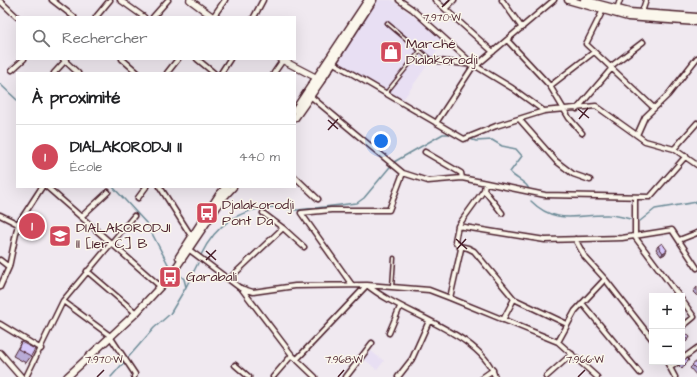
<!DOCTYPE html>
<html lang="fr">
<head>
<meta charset="utf-8">
<style>
	:root { --surface:#fff; --page:#f6f6f6; --text:#202124; --muted:#757577; --line:#e0e0e0; --accent:#d1495b }
	body { margin:0; font-family:"Architects Daughter",sans-serif; background:var(--page); color:var(--text) }
	.controls { position:absolute; right:12px; bottom:12px; display:grid; overflow:hidden; border-radius:0px; box-shadow:0 4px 16px #0002 }
	.controls button { width:36px; height:36px; display:grid; place-items:center; padding:0; border:0; border-bottom:1px solid var(--line); background:var(--surface); color:var(--text); font:20px sans-serif }
	.you { position:absolute; left:381px; top:141px; width:14px; height:14px; margin:-10px; border:3px solid #fff; border-radius:50%; background:#1a73e8; box-shadow:0 0 0 6px #1a73e833 }
	.badge { display:grid; place-items:center; width:26px; height:26px; border-radius:50%; background:var(--accent); color:#fff; font-size:13px; font-weight:700 }
	.pin { position:absolute; translate:-50% -50%; border:2px solid #fff; box-shadow:0 1px 4px #0006 }
	.list { margin:0; padding:0; list-style:none }
	h2 { display:flex; justify-content:space-between; align-items:center; height:52px; margin:0; padding:0 16px; font-size:17px }
	h2 small { font-size:13px; font-weight:400; color:var(--muted) }
	.list li { display:grid; grid-template-columns:26px 1fr auto; gap:12px; align-items:center; box-sizing:border-box; height:64px; padding:0 16px; border-top:1px solid var(--line) }
	.list b { display:block; font-size:15px; white-space:nowrap }
	.list p { margin:0; font-size:13px; white-space:nowrap; color:var(--muted) }
	.list em { font-size:13px; font-style:normal; color:var(--muted) }
	.icon { flex:none; width:22px; height:22px; fill:none; stroke:currentColor; stroke-width:2; stroke-linecap:round; stroke-linejoin:round }
	.map { position:relative; flex:none; width:697px; height:377px; overflow:hidden }
	.search { position:absolute; background:var(--surface); box-shadow:0 4px 16px #0002; left:16px; top:16px; width:280px; height:44px; display:flex; align-items:center; gap:10px; box-sizing:border-box; padding:0 14px; border-radius:0px; color:var(--muted); font-size:15px }
	.panel { position:absolute; background:var(--surface); box-shadow:0 4px 16px #0002; left:16px; top:72px; width:280px; height:116px; border-radius:0px }
	.map>svg:first-child { display:block }
	.built { fill:#e8dff3 }
	.lines { fill:none; stroke-linecap:round; stroke-linejoin:round }
	.stream { stroke:#6d8c98; stroke-width:1.5 }
	.service-casing { stroke:#4a1f2b; stroke-width:5 }
	.minor-casing { stroke:#4a1f2b; stroke-width:7 }
	.tertiary-casing { stroke:#4a1f2b; stroke-width:8 }
	.secondary-casing { stroke:#4a1f2b; stroke-width:9 }
	.service { stroke:#fbf7ec; stroke-width:2 }
	.minor { stroke:#fbf7ec; stroke-width:4 }
	.tertiary { stroke:#fbf7ec; stroke-width:5.5 }
	.secondary { stroke:#fbf7ec; stroke-width:6 }
	.wall { fill:#b8abd6; stroke:#4a1f2b }
	.shaded-wall { fill:#968bae; stroke:#4a1f2b }
	.building { fill:#d6c7f9; stroke:#4a1f2b }
	.ticks { fill:none; stroke:#4a1f2b; stroke-width:1.5 }
	.labels { text-anchor:middle; dominant-baseline:central; stroke-width:3; stroke-linejoin:round; paint-order:stroke }
	.poi-label { font-size:14px; fill:#4a1f2b; stroke:#fbf7ec; text-anchor:start }
	.ticks-label { font-size:10px; text-anchor:middle; fill:#4a1f2b; stroke:#fbf7ec; stroke-width:3; stroke-linejoin:round; paint-order:stroke }
</style>
</head>
<body>
<div class="map">
<svg width="697" height="377" viewBox="0 0 697 377">
	<rect width="100%" height="100%" fill="#f0e9f0"/>
	<filter id="ink" filterUnits="userSpaceOnUse"><feTurbulence type="fractalNoise" baseFrequency=".025" numOctaves="2"/><feDisplacementMap in="SourceGraphic" scale="8" xChannelSelector="R" yChannelSelector="G"/><feConvolveMatrix kernelMatrix="1 2 1 2 8 2 1 2 1" color-interpolation-filters="sRGB"/></filter>
	<g filter="url(#ink)">
		<!-- built -->
		<path class="built" d="M375,0H392L445,40L402,101L337,64Z
			M371,351L384,361L377,370L364,359Z"/>
		<g class="lines">
			<!-- stream -->
			<path class="stream" d="M0,84L17,100
				M470,139L476,141L492,140L502,146L516,149L522,156L510,172C515,179 526,181 529,189
				M113,187L147,224L169,266L173,269
				M531,201C556,226 578,214 608,215C615,215 623,217 630,219
				M640,221L655,209L697,202
				M201,255C216,224 239,209 274,207C282,207 290,210 298,210C318,208 338,205 357,203L364,198L394,162L443,134H453
				M176,271L184,279L186,287
				M111,377L154,328L170,314L186,287L198,263"/>
			<!-- service casing -->
			<g class="service-casing">
				<path id="service" d="M387,23L431,60
					M386,93L420,51
					M392,287L394,258"/>
			</g>
			<!-- minor casing -->
			<g class="minor-casing">
				<path id="minor" d="M52,0L74,17
					M120,0L144,17
					M399,0L412,9L474,65L512,88L544,111
					M435,0L493,52
					M502,0L522,28
					M0,1L17,17
					M604,8L586,44L654,108
					M445,9L454,0
					M617,9L620,0
					M642,12L646,0
					M96,17L110,0
					M153,17L168,0
					M213,17L225,0
					M254,17L263,0
					M507,40L550,86L569,118L582,133
					M63,59L78,73
					M122,59L138,73
					M197,59L214,73
					M431,60L474,65
					M332,62L464,139L496,126L544,111L596,106L645,141L674,149L697,165
					M476,66L554,0
					M610,67L643,42
					M12,70L24,59
					M54,73L66,60
					M167,73L178,59
					M221,73L230,59
					M274,73L283,60
					M550,86L594,52
					M309,95L403,173L428,181L462,178L545,195L650,197L686,156
					M577,109L612,68
					M519,119L556,161L573,174L590,180
					M436,123L474,65
					M637,135L645,117L668,95L697,58
					M674,149L697,123
					M425,152L461,173L462,178
					M295,177L318,199
					M47,187L161,287
					M160,187L193,239
					M484,190L502,213
					M635,197V237L679,296
					M138,198L146,187
					M263,213L283,228L304,247
					M301,213L331,210H389L403,173
					M301,213L352,285
					M0,215L18,224
					M81,217L108,192
					M458,226L545,240L622,238L672,230L697,268
					M575,239L585,257L605,279L652,339
					M679,240L697,233
					M459,246L468,248L474,251L514,299L567,324
					M187,248L240,288L253,292L295,286L367,285C401,314 482,333 495,377
					M0,260L9,267
					M87,271L136,313
					M229,279L283,228
					M0,287L9,267L18,224L42,187
					M241,288L292,355L315,377
					M450,298L461,249L455,241L458,226L484,190L485,183
					M682,300L694,317L682,327
					M63,301L109,335L135,374L134,377
					M582,303L640,373
					M503,320L514,299
					M0,324L41,349
					M389,333L400,307
					M558,342L575,311L605,279
					M297,359L367,285L429,290L450,298L558,342L597,377
					M682,359L697,348
					M667,362L675,377
					M235,365L249,377
					M670,368L678,362
					M26,377L63,301L134,216
					M273,377L292,355
					M346,377L372,343
					M398,377L412,359L429,321
					M483,377L493,370
					M546,377L572,354"/>
			</g>
			<!-- tertiary casing -->
			<g class="tertiary-casing">
				<path id="tertiary" d="M190,0L213,17
					M280,59L317,78
					M0,353L21,377"/>
			</g>
			<!-- secondary casing -->
			<g class="secondary-casing">
				<path id="secondary" d="M568,0L628,17L697,22
					M584,0L629,12L697,17
					M295,110L368,0
					M295,118L321,81L373,0
					M179,257L219,195L226,187
					M67,377L136,313L171,275L223,198L233,187"/>
			</g>
			<!-- service -->
			<use href="#service" class="service"/>
			<!-- minor -->
			<use href="#minor" class="minor"/>
			<!-- tertiary -->
			<use href="#tertiary" class="tertiary"/>
			<!-- secondary -->
			<use href="#secondary" class="secondary"/>
		</g>
		<!-- wall -->
		<path class="wall" d="M658,246L665,254L661,256L656,249Z
			M697,287V296L693,292Z
			M685,333L690,337L686,342L682,338V337Z
			M21,342L31,356L26,363L13,356Z
			M689,360L682,369L679,366L681,362Z
			M697,361V376L690,368Z"/>
		<!-- shaded-wall -->
		<path class="shaded-wall" d="M667,250L665,254L661,256L663,253Z"/>
		<!-- building -->
		<path class="building" d="M662,243L667,250L663,253L658,246Z
			M685,333L690,337L688,340L683,336Z
			M21,342L35,349L31,356L18,349Z
			M687,358L689,360L684,365L681,362Z
			M697,361V370L692,365Z"/>
	</g>
	<!-- ticks -->
	<path class="ticks" d="M442,7L449,0M578,109L589,118M579,119L588,108M328,120L338,129M328,130L338,119M456,239L467,249M457,249L466,239M206,251L216,260M206,260L216,250M97,377L104,370M338,377L344,370M578,377L585,370"/>
	<!-- icons -->
	<defs>
		<g id="shop-square" transform="scale(1.15)"><rect x="-9" y="-9" width="18" height="18" rx="4" fill="#d1495b" stroke="#fbf7ec"/><path d="M-5-2.5h2.3a2.7 3.5 0 0 1 5.4 0H5L5.5 6h-11ZM-1.5-2.5h3a1.5 2.3 0 0 0-3 0Z" fill="#fff"/></g>
		<g id="bus-square" transform="scale(1.15)"><rect x="-9" y="-9" width="18" height="18" rx="4" fill="#d1495b" stroke="#fbf7ec"/><path d="M-5-6H5V4H4V6H2V4H-2V6H-4V4H-5ZM-3.5-4V0h7V-4ZM-3.5 1.2v1.5H-2V1.2ZM2 1.2v1.5H3.5V1.2Z" fill="#fff"/></g>
		<g id="school-square" transform="scale(1.15)"><rect x="-9" y="-9" width="18" height="18" rx="4" fill="#d1495b" stroke="#fbf7ec"/><path d="M0-5L7-2L0 1L-7-2ZM-4 1L0 2.5L4 1V4Q0 6-4 4Z" fill="#fff"/></g>
	</defs>
	<g fill-rule="evenodd">
		<use href="#shop-square" x="391" y="52"/>
		<use href="#bus-square" x="207" y="213"/>
		<use href="#school-square" x="60" y="236"/>
		<use href="#bus-square" x="170" y="277"/>
	</g>
	<g class="labels">
		<!-- poi labels -->
		<g class="poi-label">
			<text x="406" y="44">Marché<tspan x="406" dy="16">Dialakorodji</tspan></text>
			<text x="222" y="205">Djalakorodji<tspan x="222" dy="16">Pont Da</tspan></text>
			<text x="76" y="228">DIALAKORODJI<tspan x="76" dy="16">II [1er C] B</tspan></text>
			<text x="186" y="277">Garabali</text>
		</g>
	</g>
	<g class="ticks-label">
		<text x="442" y="21">7.970°W</text>
		<text x="104" y="363">7.970°W</text>
		<text x="344" y="363">7.968°W</text>
		<text x="585" y="363">7.966°W</text>
	</g>
</svg>
<div class="controls">
<button>+</button>
<button>−</button>
</div>
<div class="you"></div>
<div class="pin badge" style="left:32px;top:226px">1</div>
<div class="search"><svg class="icon" aria-label="search" viewBox="0 0 24 24"><circle cx="10" cy="10" r="6"/><path d="M15 15l6 6"/></svg>Rechercher</div>
<section class="panel">
<h2>À proximité<small></small></h2>
<ul class="list">
<li><span class="badge">1</span><div><b>DIALAKORODJI II</b><p>École</p></div><em>440 m</em></li>
</ul>
</section>
</div>
</body>
</html>
